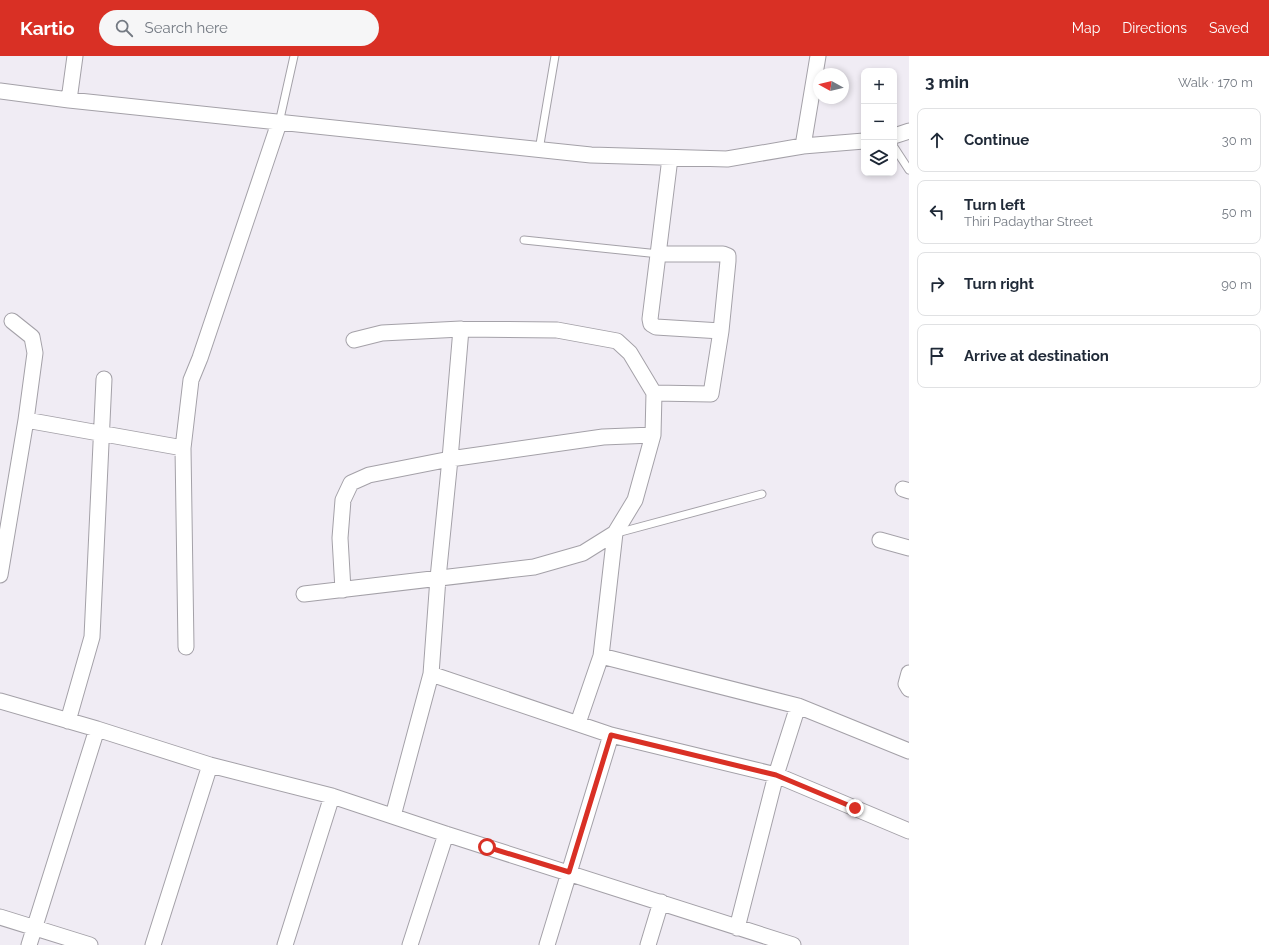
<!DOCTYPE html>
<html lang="en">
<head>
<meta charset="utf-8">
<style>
	:root { --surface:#fff; --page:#f6f6f7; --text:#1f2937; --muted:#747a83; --line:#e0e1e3; --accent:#d93025 }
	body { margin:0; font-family:Raleway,sans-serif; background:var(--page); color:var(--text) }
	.controls { position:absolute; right:12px; top:12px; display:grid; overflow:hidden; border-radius:8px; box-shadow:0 2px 6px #0003 }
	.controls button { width:36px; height:36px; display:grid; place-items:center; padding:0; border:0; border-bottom:1px solid var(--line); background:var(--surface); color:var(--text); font:20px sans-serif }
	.compass { position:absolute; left:813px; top:12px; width:36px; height:36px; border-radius:50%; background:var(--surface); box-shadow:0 2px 6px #0003; rotate:278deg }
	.stop { position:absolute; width:12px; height:12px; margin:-9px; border:3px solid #d93025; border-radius:50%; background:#fff }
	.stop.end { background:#d93025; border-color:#fff; box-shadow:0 1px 4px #0008 }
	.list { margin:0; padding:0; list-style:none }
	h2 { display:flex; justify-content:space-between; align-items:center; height:52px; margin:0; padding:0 16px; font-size:17px }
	h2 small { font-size:13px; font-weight:400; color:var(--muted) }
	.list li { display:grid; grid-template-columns:26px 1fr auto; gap:12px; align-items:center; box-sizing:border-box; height:64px; margin:0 8px 8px; padding:0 8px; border:1px solid var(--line); border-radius:8px }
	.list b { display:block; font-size:15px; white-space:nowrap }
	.list p { margin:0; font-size:13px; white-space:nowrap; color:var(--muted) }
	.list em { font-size:13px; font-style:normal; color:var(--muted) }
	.icon { flex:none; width:22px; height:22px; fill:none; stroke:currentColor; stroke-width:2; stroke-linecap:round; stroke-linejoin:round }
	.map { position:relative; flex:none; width:909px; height:889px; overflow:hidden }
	header { display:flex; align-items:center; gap:24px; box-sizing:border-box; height:56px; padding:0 20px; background:var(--accent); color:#fff }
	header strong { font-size:19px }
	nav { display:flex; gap:22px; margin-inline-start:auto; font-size:14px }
	.search { width:280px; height:36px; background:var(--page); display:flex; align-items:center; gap:10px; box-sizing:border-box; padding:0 14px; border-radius:22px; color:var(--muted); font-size:15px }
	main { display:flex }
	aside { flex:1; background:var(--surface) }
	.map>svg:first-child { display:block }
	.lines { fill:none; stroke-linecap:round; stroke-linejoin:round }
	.lane-casing { stroke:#a4a1a8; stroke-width:9 }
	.street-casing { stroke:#a4a1a8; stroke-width:17 }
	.lane { stroke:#fff; stroke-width:7 }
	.street { stroke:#fff; stroke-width:15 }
	.route { stroke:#d93025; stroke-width:5 }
</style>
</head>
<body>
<header>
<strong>Kartio</strong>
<div class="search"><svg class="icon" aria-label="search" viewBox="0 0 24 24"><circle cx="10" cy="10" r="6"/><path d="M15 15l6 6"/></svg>Search here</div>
<nav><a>Map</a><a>Directions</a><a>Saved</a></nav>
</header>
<main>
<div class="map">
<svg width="909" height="889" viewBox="0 0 909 889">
	<rect width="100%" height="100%" fill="#f0ecf4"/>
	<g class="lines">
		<!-- lane casing -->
		<g class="lane-casing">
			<path id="lane" d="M279,67L294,0
				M894,91L909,114
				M539,94L555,0
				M524,184L659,198
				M617,477L762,438"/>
		</g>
		<!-- street casing -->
		<g class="street-casing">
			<path id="street" d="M0,35L69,44L591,99L727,103L803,90L864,85
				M69,44L75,0
				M894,80L909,75
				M803,90L818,0
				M670,102L650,263L651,268L656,271L721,275
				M654,337L711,338L721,275L728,205V200L723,198H659
				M26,364L183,392
				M903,433L909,435
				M880,484L909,492
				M0,519L26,364L35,297L32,281L12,265
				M343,534L340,482L343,444L351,427L369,419L450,403L603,381L653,379
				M304,538L534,511L583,497L615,477L635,444L653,379L654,337L630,297L617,285L557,274L461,273L382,277L354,284
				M186,591L183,392L191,324L200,302L279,67
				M601,600L798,650L909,695
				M909,617L906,628L909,633
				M431,618L611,679L776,719L909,775
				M0,645L97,673L210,709L332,740L446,778L793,889
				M68,665L92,581L104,323
				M578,667L601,600L615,477
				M393,760L431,618L438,522L450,403L461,273
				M0,861L90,889
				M737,872L776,719L798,650
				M29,889L97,673
				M153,889L210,709
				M285,889L332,740
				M410,889L446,778
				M547,889L611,679
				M648,889L661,846"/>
		</g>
		<!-- lane -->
		<use href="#lane" class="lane"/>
		<!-- street -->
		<use href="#street" class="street"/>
	</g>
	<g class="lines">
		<!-- route -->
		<path class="route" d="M487,791L569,816L611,679L776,719L855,752"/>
	</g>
</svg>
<div class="controls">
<button>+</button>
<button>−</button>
<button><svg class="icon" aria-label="layers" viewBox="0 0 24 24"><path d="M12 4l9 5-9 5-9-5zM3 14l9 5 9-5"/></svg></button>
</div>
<svg class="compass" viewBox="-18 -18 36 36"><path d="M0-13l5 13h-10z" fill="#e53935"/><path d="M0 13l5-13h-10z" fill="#747a83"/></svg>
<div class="stop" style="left:487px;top:791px"></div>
<div class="stop end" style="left:855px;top:752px"></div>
</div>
<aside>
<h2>3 min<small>Walk · 170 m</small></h2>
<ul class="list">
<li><svg class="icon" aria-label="ahead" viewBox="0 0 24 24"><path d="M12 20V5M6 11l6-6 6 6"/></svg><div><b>Continue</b></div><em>30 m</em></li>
<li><svg class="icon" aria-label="left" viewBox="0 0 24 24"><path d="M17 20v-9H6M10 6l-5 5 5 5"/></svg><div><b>Turn left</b><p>Thiri Padaythar Street</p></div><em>50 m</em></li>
<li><svg class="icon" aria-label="right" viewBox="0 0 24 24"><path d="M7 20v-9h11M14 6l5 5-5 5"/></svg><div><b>Turn right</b></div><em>90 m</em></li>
<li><svg class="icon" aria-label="arrive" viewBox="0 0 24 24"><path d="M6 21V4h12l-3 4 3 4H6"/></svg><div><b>Arrive at destination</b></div></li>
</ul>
</aside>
</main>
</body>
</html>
